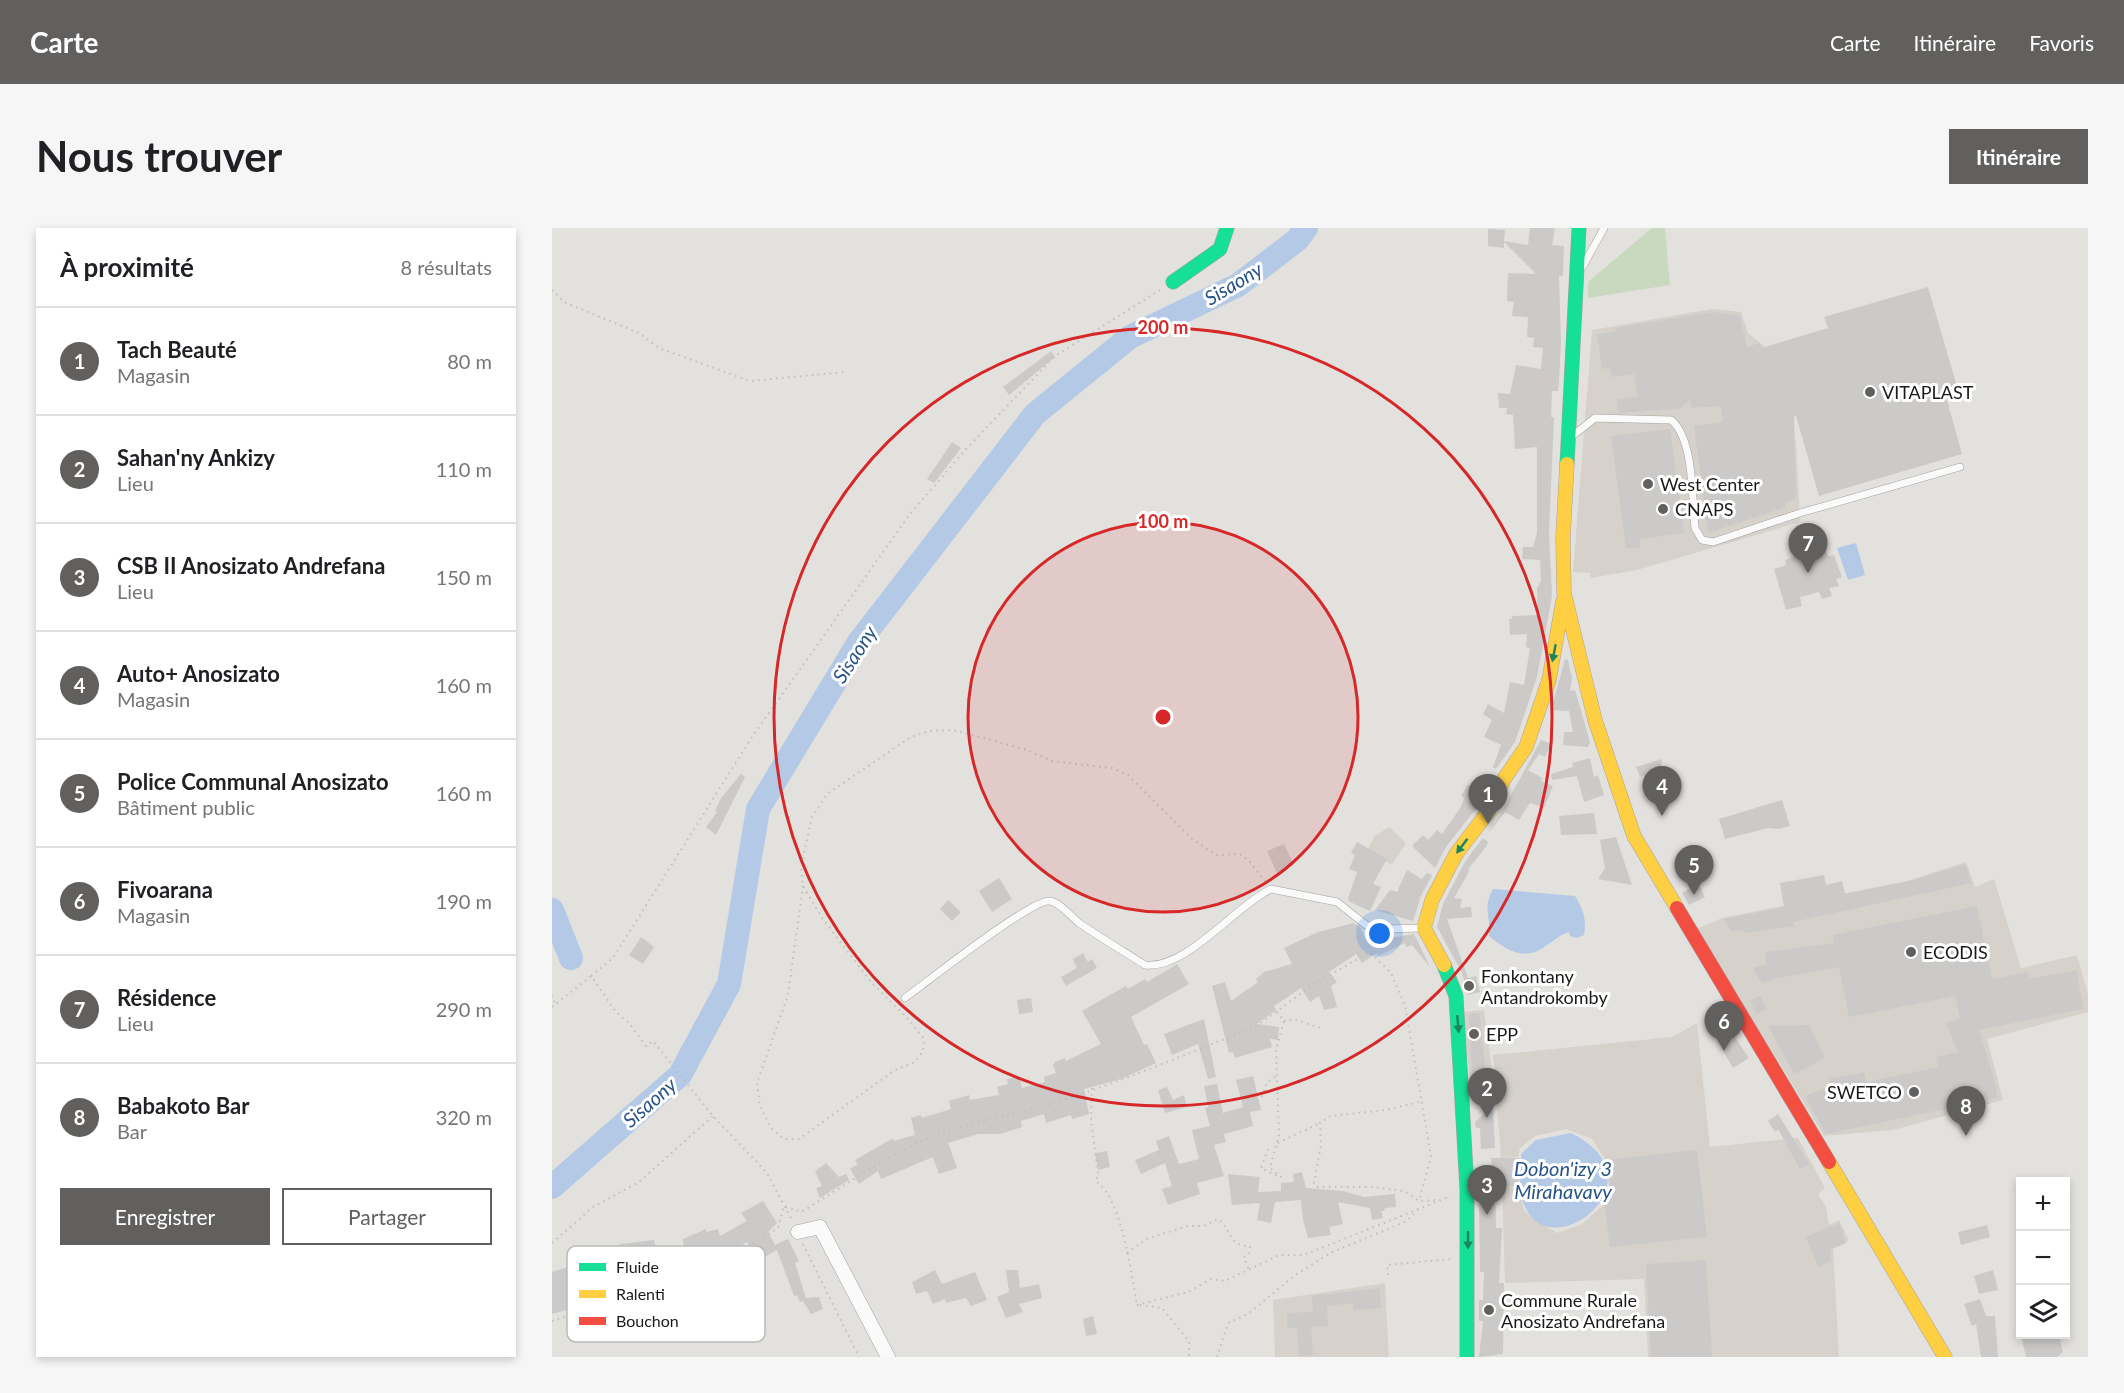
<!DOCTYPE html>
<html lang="fr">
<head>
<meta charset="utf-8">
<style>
	:root { --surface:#fff; --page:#f6f6f6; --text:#202124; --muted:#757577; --line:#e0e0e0; --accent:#61605e }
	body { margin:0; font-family:Lato,sans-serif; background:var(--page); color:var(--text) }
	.controls { position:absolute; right:18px; bottom:18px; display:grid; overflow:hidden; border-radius:0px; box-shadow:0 3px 9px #0003 }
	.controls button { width:54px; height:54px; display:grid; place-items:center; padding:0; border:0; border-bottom:2px solid var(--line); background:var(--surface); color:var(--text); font:30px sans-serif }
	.you { position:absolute; left:828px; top:706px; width:21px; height:21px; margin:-15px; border:4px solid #fff; border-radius:50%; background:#1a73e8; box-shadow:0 0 0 9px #1a73e833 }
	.badge { display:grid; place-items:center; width:39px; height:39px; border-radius:50%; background:var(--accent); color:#fff; font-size:20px; font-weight:700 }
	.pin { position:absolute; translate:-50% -50px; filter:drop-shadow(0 2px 3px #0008) }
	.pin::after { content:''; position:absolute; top:32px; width:21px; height:18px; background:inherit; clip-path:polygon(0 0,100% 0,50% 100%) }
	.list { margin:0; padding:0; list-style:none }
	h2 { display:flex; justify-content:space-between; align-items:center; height:78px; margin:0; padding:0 24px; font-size:26px }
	h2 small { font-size:20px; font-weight:400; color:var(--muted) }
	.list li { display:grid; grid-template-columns:39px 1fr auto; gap:18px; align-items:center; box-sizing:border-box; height:108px; padding:0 24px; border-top:2px solid var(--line) }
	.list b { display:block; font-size:22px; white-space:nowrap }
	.list p { margin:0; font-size:20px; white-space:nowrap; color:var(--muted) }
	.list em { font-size:20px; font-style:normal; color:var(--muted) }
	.actions { display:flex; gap:12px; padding:18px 24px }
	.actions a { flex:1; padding:14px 0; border:2px solid var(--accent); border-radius:0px; text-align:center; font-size:21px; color:var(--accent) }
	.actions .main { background:var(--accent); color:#fff }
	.icon { flex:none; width:33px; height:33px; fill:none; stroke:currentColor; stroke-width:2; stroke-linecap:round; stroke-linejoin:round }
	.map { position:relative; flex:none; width:1536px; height:1129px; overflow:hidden; border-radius:0px }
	header { display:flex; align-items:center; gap:36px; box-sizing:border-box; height:84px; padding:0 30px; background:var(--accent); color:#fff }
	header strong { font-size:28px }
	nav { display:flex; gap:33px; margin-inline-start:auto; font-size:21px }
	.intro { display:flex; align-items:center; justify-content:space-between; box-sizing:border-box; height:144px; padding:0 36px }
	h1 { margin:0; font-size:42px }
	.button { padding:15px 27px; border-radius:0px; background:var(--accent); color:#fff; font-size:21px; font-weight:700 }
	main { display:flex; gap:36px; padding:0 36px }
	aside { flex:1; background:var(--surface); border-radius:0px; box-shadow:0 3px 9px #0003 }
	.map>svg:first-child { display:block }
	.built { fill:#d6d1cb }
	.green { fill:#c9d9c0 }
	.water { fill:#b3c9e5 }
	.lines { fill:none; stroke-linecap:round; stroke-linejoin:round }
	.river { stroke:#b3c9e5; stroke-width:24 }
	.building { fill:#cbcac8 }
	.lane-casing { stroke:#a5a3a2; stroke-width:8 }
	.street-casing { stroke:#a5a3a2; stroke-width:15 }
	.fast-casing { stroke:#a5a3a2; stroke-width:15 }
	.slow-casing { stroke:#a5a3a2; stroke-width:15 }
	.jam-casing { stroke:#a5a3a2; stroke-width:15 }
	.path { stroke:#c0bfbf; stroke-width:2; stroke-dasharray:1.5 4.5; stroke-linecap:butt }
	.lane { stroke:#fbfafa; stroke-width:7 }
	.street { stroke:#fbfafa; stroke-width:14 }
	.fast { stroke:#16e098; stroke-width:14 }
	.slow { stroke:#ffcf43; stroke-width:14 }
	.jam { stroke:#f24e42; stroke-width:14 }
	.oneway { fill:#18875f }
	.ring { fill:none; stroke:#d62828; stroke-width:3 }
	.poi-dot { fill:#61605e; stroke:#fff; stroke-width:2 }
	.labels { text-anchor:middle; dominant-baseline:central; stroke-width:6; stroke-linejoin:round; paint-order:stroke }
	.poi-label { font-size:18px; fill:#1b1a19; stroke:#fff; text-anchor:start }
	.water-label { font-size:20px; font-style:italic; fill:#275387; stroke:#fff }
	.key { fill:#fff; stroke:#bbbaba; stroke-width:1.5 }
	.key-label { font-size:16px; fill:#1b1a19 }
	.centre { fill:#d62828; stroke:#fff; stroke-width:3 }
	.ring-label { font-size:18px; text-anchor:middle; font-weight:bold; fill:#d62828; stroke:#fff; stroke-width:6; stroke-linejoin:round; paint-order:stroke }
</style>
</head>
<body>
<header>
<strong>Carte</strong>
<nav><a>Carte</a><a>Itinéraire</a><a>Favoris</a></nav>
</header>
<div class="intro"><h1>Nous trouver</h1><a class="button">Itinéraire</a></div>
<main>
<aside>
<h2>À proximité<small>8 résultats</small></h2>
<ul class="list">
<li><span class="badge">1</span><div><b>Tach Beauté</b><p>Magasin</p></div><em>80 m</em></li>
<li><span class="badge">2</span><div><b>Sahan'ny Ankizy</b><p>Lieu</p></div><em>110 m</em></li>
<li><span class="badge">3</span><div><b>CSB II Anosizato Andrefana</b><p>Lieu</p></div><em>150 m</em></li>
<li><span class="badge">4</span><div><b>Auto+ Anosizato</b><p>Magasin</p></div><em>160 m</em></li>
<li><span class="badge">5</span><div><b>Police Communal Anosizato</b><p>Bâtiment public</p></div><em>160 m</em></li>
<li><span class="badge">6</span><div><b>Fivoarana</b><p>Magasin</p></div><em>190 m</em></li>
<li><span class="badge">7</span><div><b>Résidence</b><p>Lieu</p></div><em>290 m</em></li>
<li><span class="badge">8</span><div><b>Babakoto Bar</b><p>Bar</p></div><em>320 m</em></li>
</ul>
<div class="actions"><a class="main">Enregistrer</a><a>Partager</a></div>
</aside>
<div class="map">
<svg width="1536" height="1129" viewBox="0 0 1536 1129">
	<rect width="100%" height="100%" fill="#e3e1de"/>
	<!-- built -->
	<path class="built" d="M1160,81L1189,84L1196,105L1212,118L1236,182L1244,215L1248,294L1085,342L1039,350L1038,345L1021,344L1040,102Z
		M837,599L854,615L840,637L814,625L823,608Z
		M1414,634L1423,659L1442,651L1469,740L1525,727L1536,766V784L1435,811L1451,872L1341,902L1272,908L1145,701L1170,690L1355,653Z
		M932,782L944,872L920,873L911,784Z
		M1145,795L1158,919L1246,910L1273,960L1266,966L1274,979L1277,997L1287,992L1297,1012L1281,1019L1287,1129H1096L1092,1051L953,1055L950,955H966L972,982L978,988L1005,1005L1030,996L1050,978L1057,958L1053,931L1040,911L1014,901L983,908L968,920L966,929L949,930L941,827L1120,809Z
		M833,1055L837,1129H723L721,1072Z"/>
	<!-- green -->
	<path class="green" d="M1100,0H1113L1118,57L1036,70V54Z"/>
	<!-- water -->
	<path class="water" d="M1304,315L1313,347L1296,352L1285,320Z
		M941,661L1023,668C1031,681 1035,691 1032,707L1025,710L1018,708L1017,704C1007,707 1001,714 992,719C972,734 953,721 937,708C939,685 930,682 941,661Z
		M1019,905C1121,955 979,1056 968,959C967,948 969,936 969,926L984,912Z"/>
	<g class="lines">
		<!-- river -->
		<path class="river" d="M0,682L19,730
			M0,959L128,847L177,756L206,581L307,414L483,186L578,109L686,57L745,12L754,0"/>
	</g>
	<!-- building -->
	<path class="building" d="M978,0H1003L1000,17L1012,18L1011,48H1007L1009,115L1007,154L1006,163H1000L999,189H1002L997,305L1000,368L985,449L963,514L944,541L941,539L949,517L932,509L940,492L931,486L936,476L952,485L958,454L972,457L978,420L974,419L975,406L958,407L957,391H960V388L986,387L985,360L989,353L988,332L970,331L971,319H981L985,305V219L963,221L961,187L954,186L955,180H947L946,165L958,166L964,137L989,141L991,120L981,119L982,110L975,109L976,89L960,88L962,74L955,73L956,45L984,46L952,14V20L936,18V1L953,2L952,13L976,17Z
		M1376,59L1406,162L1393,165L1410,226L1267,268L1244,188H1242L1244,271L1233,274L1234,279L1156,305L1142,198L1171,194L1169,178L1139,180L1138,172L1127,181L1066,185L1065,171L1085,169L1082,146L1060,149L1058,140L1050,141L1045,106L1064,103L1063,100L1161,84L1188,88L1195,119L1208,115L1209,120L1276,100L1272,89Z
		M499,123L503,129L457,167L451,159Z
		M1118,201L1132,305L1088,311V320H1074L1059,208Z
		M400,214L409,220L382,255L375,251Z
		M1257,323L1262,327L1273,323L1277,328L1282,327L1290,349L1284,351L1287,358L1277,360L1280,368L1270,371L1267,364L1248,369L1250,378L1234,382L1222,341L1234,337L1233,332Z
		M1013,431L1016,432L1020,450L1018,463L1023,462L1038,514L1036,519L1011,517L1012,504H1021L1017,483L999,482Z
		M989,512L999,516L993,529L987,526L976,542L990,550L989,553L1001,558L992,580L978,575L967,592L953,584L932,610L947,589Z
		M1038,530L1042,549L1046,547L1052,567L1032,574L1025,548L1000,552L999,546L1021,539L1020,535Z
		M1110,531L1109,541L1088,549L1084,539Z
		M189,546L193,549L164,607L154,599L165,584L163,583L169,570Z
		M937,554L926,578L894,619L883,640L860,618L871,607L876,612L885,602L890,606L909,579L912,570L909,568L916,557L930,565Z
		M1230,572L1238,598L1227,601L1216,600L1173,611L1167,591Z
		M1042,585L1045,606L1009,607L1007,588Z
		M1064,609L1080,657L1046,651L1053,640L1048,612Z
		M931,610L936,614L934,619L916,641L918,642L902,670L910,671L908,680L919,679L920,689L895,691L916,750L924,748L928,764L916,767L910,745L885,699L891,676L914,632Z
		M805,614L835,631L821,656L829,659L818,683L798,674L796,671L805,644L797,641L803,627L799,625Z
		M732,616L742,637L725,645L715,623Z
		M1413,636L1419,655L1241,694L1242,698L1192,705L1190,702L1179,703L1172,691L1232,679L1228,655L1272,647L1274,657L1290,653L1293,666L1358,653Z
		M855,642L870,651L875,645L880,647L869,668L861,693L823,682L838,662L845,664Z
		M447,650L460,671L440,684L427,663Z
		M1147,656L1153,669L1137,677L1130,665Z
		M396,672L409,684L400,693L388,681Z
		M1425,678L1440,751L1476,744L1477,751L1524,742L1532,781L1427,802L1444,858L1445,870L1274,906L1253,868L1278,858L1277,851L1312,844L1314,854L1387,839L1384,829L1406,824L1394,795L1408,790L1403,768L1297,789L1287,739L1221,751L1210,756L1201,740L1215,736L1213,724L1282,715L1281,707Z
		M802,695L808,699L814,712L833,707L834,711L862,706L878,739L860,717L854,719L853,715L826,728L825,725L810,735L804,726L777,744L785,754L779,758L785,779L772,782L767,768L758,774L749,760L722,778L724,782L705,796L727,799L726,812L718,811L720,819L683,830L681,824L677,825L660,758L673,754L679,773L706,754L704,751L712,744L740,736L732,720L766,704Z
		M89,709L102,719L91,736L77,727Z
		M531,725L536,734L540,731L545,740L514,758L509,749L525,740L521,731Z
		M625,736L637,756L579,789L592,817L595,816L604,835L569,851L532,861L537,886L520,891L519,887L494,895L492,886L469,893L470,899L448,906H426L396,915L405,940L387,946L381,929L329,951L326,943L307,956L298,941L306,936L303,932L341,910L342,913L363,907L359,890L369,887L370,890L399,881L397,873L417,867L418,872L447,867L445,859L456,856L455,851L467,848L470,860L493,854L492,849L504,845L501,837L503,834L513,830L514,833L549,816L530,783L574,758L576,761L593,751L595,754Z
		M1208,767L1215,781L1205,786L1198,773Z
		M479,770L481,784L467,786L465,772Z
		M927,785L934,845L920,846L917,786Z
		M652,791L664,849L656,851L646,816L620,827L612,806Z
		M1257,797L1273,830L1242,846L1216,798Z
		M1178,802L1197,830L1181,840L1171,823L1164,805Z
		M701,848L709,882L698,884L701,898L672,906L674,914L662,917L672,948L645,955L648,966L616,977L610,961L620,958L613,935L589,946L583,932L607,922L604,913L617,908L627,936L647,931L640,902L658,898L653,880L656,879L652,858L665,856L671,885L691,879L684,852Z
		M615,859L621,872L632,867L635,879L613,885L606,862Z
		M941,878L943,920L929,921L928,900H924L923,894Z
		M1226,886L1257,936L1248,941L1226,901L1223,904L1216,893Z
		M1145,922L1155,1009L1058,1019L1052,974L1059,963L1055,932Z
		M555,923L558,939L546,942L543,925Z
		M939,930H967V954L963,955V958H943L944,1000H950L947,1055H952L951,1126L927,1129L931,1093H927V1072H931L932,1044H928L927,974H932L933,948H941Z
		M274,935L287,949L294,946L297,952L268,970L264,960L270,958L263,943Z
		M750,944L754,960L791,963L812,969L843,966L844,979L833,980L832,983H829L831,990L820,992L818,980L786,974L791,996L777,999L779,1007L756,1010L751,992L749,972L723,974L719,995L705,992L708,975L680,977L676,946L708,949L706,964L729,963V955L742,954L741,946Z
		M211,973L225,995L216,1004L223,1017L236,1011L247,1033L243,1035L254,1070L267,1069L271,1081L259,1086L251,1073L248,1074L245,1067L242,1068L225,1022L205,1033L195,1014L174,1028L42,1072L43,1074L0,1086V1044L43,1030L44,1034L70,1026L68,1016L102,1012L108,1037L133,1029L131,1011L154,1001V1004L166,1001L168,1008L195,993L189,985Z
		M1287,995L1294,1015L1278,1022L1279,1033L1266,1039L1254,1009Z
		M1435,997L1438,1009L1409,1017L1406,1004Z
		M1154,1032L1160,1129H1099L1094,1036Z
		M383,1042L390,1056L423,1044L435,1072L419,1078L414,1070L394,1075L393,1071L381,1076L375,1063L364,1066L360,1054Z
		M454,1042H466L468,1060L487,1056L490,1070L467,1076L471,1084L454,1090L445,1069L457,1064Z
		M1441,1042L1446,1062L1427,1066L1422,1048Z
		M828,1060L829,1080L802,1082L801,1075L775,1078L776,1098L759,1099L761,1127L747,1128L745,1100H735V1085L761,1084L760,1068Z
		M1428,1071L1434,1088H1443L1446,1129H1429L1424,1096L1420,1098L1412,1076Z
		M541,1088L545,1106L534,1108L531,1091Z
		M1469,1107H1507L1511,1124L1505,1129H1474Z"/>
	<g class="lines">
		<!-- lane casing -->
		<g class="lane-casing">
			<path id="lane" d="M1031,38L1052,0
				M1019,209L1043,190L1119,192C1142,210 1140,271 1143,300L1150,312L1161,314L1248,285L1408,239
				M353,770C374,755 480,670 498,673C509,675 518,688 527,695C549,710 571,723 593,737C634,742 683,678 719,661L785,674L814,697L831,701L870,700"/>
		</g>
		<!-- street casing -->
		<g class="street-casing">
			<path id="street" d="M246,1004L268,999L336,1129"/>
		</g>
		<!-- fast casing -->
		<g class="fast-casing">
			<path id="fast" d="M621,54L668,21L675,0
				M1015,236L1027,0
				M892,737L904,768L915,961V1129"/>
		</g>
		<!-- slow casing -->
		<g class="slow-casing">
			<path id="slow" d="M1015,236L1011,309L1012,365L1043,492L1082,608L1125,680
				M892,737L872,700L880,672L904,626L936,584L952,551L974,519L997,452L1011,373
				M1277,934L1393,1129"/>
		</g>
		<!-- jam casing -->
		<g class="jam-casing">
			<path id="jam" d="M1125,680L1277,934"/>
		</g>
		<!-- path -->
		<path class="path" d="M0,62L12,74L87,105L107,120L198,153L293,144
			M251,658L236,767L205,855L208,878L219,900L232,911H247L343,842L363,834L371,823L372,811L357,792L319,754L270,690L251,658L249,639L260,589L275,566L359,509L377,503L401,502L472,521L500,533L560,540L576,547L640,611L664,627L688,626L696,632L713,653
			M39,748L61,730L200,509L358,286L415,220L503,128L608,62
			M0,767L4,778
			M0,779L39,748L64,784L77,795L94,818L101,813L161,888L215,945L240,992
			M725,784L732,793L724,822L727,907L718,940L732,951
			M732,793L741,791L769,800
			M540,860L539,893L546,944L544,954C569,967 580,1049 585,1077
			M710,869L715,854L726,847
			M867,874L834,882L778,888L768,895L769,917L762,955L765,959H821L852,963L867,973L886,972
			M726,915L768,895
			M716,921L709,940L727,949
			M0,1015L41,979L87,954L161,888
			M251,1016L307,1129
			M575,1025L594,1011L636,998H652L666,991C680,1001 675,1018 698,1018L697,1026L692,1029L697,1042
			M836,1047L835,1037L900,1031
			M585,1077L636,1064L659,1051L673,1053L727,1027H752L899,968
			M588,1077L610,1080L637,1113V1129
			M0,1093L175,1032L226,1000L232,978L249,984C288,961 325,934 367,914C408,895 455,889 498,876C561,857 622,831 683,807L706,797L762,756L818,724L839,745L853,778L879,928L867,973
			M665,1129L676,1095L696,1086L742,1048L778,1025L855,993L865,982"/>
		<!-- lane -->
		<use href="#lane" class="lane"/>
		<!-- street -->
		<use href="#street" class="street"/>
		<!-- fast -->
		<use href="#fast" class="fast"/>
		<!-- slow -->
		<use href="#slow" class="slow"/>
		<!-- jam -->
		<use href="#jam" class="jam"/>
	</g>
	<!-- one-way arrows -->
	<defs><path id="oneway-solid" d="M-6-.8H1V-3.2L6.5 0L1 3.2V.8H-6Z" transform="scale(1.5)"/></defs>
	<g class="oneway">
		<use href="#oneway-solid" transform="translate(1002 425) rotate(101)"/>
		<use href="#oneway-solid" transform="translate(910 618) rotate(127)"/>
		<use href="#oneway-solid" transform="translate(906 796) rotate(85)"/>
		<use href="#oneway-solid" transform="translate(916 1012) rotate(90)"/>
	</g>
	<!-- distance rings -->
	<circle cx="611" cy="489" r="195" fill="#d62828" fill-opacity=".12"/>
	<g class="ring">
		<circle cx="611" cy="489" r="195"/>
		<circle cx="611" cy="489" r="389"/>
	</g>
	<!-- markers -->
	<g class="poi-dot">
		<circle cx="1318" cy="164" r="6"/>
		<circle cx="1096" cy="256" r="6"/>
		<circle cx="1111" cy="281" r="6"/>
		<circle cx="1359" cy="724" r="6"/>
		<circle cx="917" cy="758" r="6"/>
		<circle cx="922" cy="806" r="6"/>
		<circle cx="1362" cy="864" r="6"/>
		<circle cx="937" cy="1082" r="6"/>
	</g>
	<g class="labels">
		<!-- poi labels -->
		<g class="poi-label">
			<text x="1330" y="164">VITAPLAST</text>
			<text x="1108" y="256">West Center</text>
			<text x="1123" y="281">CNAPS</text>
			<text x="1371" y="724">ECODIS</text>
			<text x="929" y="748">Fonkontany<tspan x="929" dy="21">Antandrokomby</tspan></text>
			<text x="934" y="806">EPP</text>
			<text x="1350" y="864" text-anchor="end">SWETCO</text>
			<text x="949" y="1072">Commune Rurale<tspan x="949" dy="21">Anosizato Andrefana</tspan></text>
		</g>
		<!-- water labels -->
		<g class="water-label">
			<text transform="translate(681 55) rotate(-31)">Sisaony</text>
			<text transform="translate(302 426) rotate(-57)">Sisaony</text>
			<text transform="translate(97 874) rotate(-41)">Sisaony</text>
			<text x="1011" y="940">Dobon'izy 3<tspan x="1011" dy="23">Mirahavavy</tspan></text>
		</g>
	</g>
	<!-- legend -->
	<rect x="15" y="1018" width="198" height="96" rx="9" class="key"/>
	<rect x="27" y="1035" width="27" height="8" fill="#16e098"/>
	<rect x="27" y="1062" width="27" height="8" fill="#ffcf43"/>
	<rect x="27" y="1089" width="27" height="8" fill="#f24e42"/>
	<g class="key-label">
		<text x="64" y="1045">Fluide</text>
		<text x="64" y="1072">Ralenti</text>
		<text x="64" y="1099">Bouchon</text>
	</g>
	<circle cx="611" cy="489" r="9" class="centre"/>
	<g class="ring-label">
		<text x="611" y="106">200 m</text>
		<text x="611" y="300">100 m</text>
	</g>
</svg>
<div class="controls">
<button>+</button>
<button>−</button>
<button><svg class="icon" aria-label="layers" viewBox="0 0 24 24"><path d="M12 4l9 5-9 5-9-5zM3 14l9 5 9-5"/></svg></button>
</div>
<div class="you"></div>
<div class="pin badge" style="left:936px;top:596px">1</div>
<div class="pin badge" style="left:935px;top:890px">2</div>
<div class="pin badge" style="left:935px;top:987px">3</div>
<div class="pin badge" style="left:1110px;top:588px">4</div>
<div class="pin badge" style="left:1142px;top:667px">5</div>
<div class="pin badge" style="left:1172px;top:823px">6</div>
<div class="pin badge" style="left:1256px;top:345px">7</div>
<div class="pin badge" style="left:1414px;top:908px">8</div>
</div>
</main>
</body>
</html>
